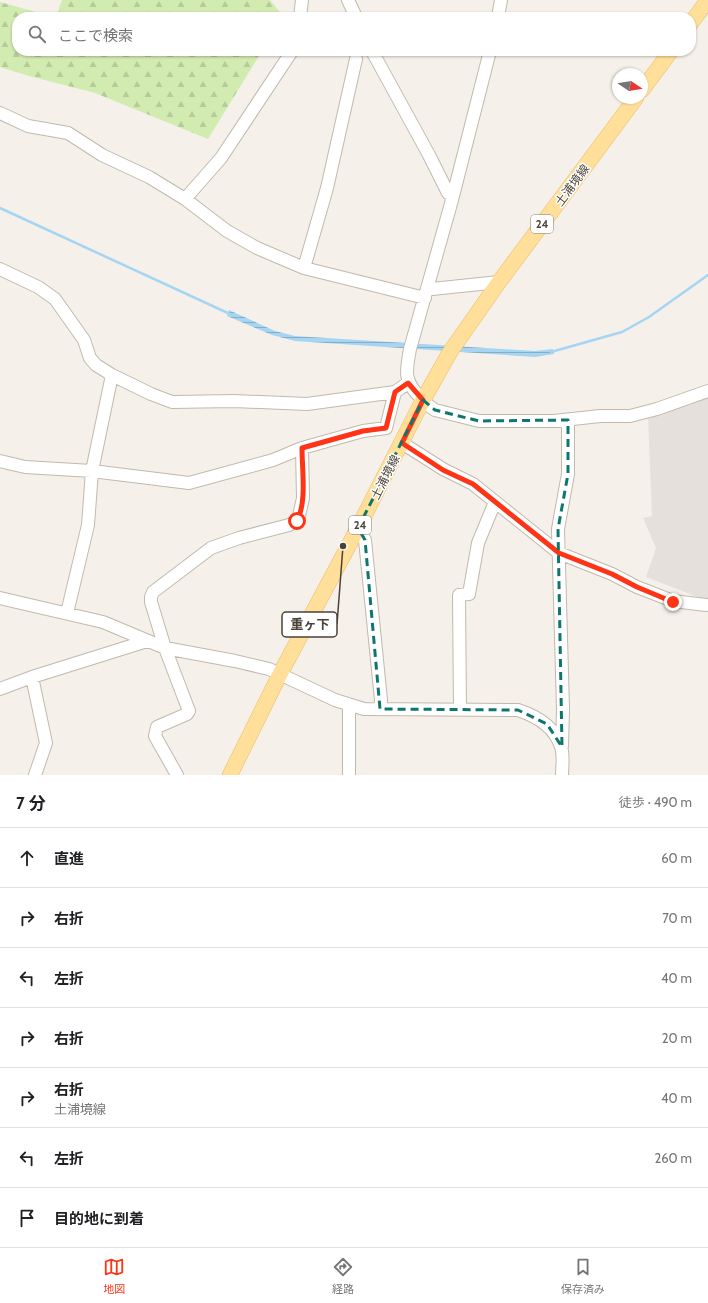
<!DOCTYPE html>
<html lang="ja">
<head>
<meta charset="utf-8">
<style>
	:root { --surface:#fff; --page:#f2f2f2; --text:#202124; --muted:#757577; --line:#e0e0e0; --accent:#ff3417 }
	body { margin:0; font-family:Cabin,"Noto Sans JP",sans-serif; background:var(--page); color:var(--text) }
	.compass { position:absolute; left:612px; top:68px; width:36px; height:36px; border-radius:50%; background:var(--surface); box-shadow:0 1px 3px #0004; rotate:102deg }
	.stop { position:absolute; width:12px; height:12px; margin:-9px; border:3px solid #ff3417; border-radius:50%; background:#fff }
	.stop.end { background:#ff3417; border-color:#fff; box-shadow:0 1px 4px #0008 }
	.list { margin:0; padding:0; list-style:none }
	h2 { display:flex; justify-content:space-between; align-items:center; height:52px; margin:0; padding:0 16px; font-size:17px }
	h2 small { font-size:13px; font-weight:400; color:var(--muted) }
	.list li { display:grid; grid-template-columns:26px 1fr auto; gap:12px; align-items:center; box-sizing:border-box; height:60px; padding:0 16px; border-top:1px solid var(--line) }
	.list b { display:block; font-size:15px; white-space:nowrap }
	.list p { margin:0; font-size:13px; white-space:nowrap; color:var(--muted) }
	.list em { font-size:13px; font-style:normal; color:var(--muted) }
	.icon { flex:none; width:22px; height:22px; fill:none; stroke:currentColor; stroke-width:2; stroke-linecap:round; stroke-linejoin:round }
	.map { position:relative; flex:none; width:708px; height:775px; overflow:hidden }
	.search { position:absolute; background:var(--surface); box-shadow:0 1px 3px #0004; left:12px; right:12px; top:12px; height:44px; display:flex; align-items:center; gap:10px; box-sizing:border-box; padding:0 14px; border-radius:16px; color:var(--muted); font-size:15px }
	.sheet { height:472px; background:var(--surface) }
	nav { display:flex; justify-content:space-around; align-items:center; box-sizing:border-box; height:56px; border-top:1px solid var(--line); background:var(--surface); font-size:11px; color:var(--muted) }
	nav a { display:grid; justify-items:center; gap:2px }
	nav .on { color:var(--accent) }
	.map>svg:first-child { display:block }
	.industrial { fill:#e5e0db }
	.forest { fill:url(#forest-firs) }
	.water { fill:url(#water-rules) }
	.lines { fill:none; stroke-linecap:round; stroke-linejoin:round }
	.stream { stroke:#a5d5f3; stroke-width:2.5 }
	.minor-casing { stroke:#c1b9ac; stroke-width:14 }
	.major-casing { stroke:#e8bd64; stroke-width:16 }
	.minor { stroke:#fff; stroke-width:12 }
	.major { stroke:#ffdf99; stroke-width:15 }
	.route { stroke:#ff3417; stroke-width:5 }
	.marked { fill:none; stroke:#0f766e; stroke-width:3; stroke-dasharray:8 5; stroke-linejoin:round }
	.labels { text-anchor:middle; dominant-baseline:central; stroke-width:3; stroke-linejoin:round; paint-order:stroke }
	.shield { fill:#fff; stroke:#807b73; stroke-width:1 }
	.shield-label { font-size:11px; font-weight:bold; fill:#4a4237 }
	.street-label { font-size:12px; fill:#4a4237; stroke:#fff }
	.leader { fill:none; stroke:#4a4237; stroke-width:1.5 }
	.callout-dot { fill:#4a4237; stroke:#fff; stroke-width:1.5 }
	.callout { fill:#fff; stroke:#4a4237; stroke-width:1.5 }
	.callout-label { font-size:13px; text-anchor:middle; font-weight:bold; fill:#4a4237 }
</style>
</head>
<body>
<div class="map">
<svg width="708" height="775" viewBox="0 0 708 775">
	<defs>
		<pattern id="forest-firs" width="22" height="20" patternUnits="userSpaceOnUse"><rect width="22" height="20" fill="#d2ebb1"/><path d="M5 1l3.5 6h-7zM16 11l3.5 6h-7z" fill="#b6cb99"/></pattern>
		<pattern id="water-rules" width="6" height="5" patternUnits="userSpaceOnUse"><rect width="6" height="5" fill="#a5d5f3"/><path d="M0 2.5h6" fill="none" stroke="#88aec6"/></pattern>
	</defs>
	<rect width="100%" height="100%" fill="#f5f1ea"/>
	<!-- industrial -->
	<path class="industrial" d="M708,398V601L646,577L656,548L643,518L652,516L648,415L688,406Z"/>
	<!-- forest -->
	<path class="forest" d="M62,0H270L283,16L282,17H56Z
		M0,2L54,17H17V51H262L208,139L95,93L29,76L0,67Z"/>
	<!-- water -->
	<path class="water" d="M229,310L275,331L295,336L535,351L553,349L554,354L535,357L295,341L272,335L227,316Z"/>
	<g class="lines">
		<!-- stream -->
		<path class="stream" d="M0,208L230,314
			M551,352L622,332L649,317L708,275"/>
		<!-- minor casing -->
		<g class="minor-casing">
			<path id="minor" d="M348,0L356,17
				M300,17L302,0
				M498,17L501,0
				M372,51L429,155L448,193L453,194
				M490,51L452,200L410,349C406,371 403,381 421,398C425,403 430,407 435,410L479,421H554L600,416H630L657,409L708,391
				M0,113L28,126L68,133L102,155L149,177L185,199L227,231L257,248L304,268L425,298
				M185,199L221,158L292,51
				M304,268L327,188L356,59
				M0,269L38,287L55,299L84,340L90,358L96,365L112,375L151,394L172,402L234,401L307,404L395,392L408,383
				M427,288L432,289L499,282
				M402,443L443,469L473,484L559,553L612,574L637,587L673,601L706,605
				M0,461L25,467L92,471L189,483L273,460L302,448L363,431L386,428L395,392
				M358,528L365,540L381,700L380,709
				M0,598L103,622L165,648L235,661L269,669L335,700L364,709L518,710C536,716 555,726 561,747C564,755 562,767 562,775
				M67,613L88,525L92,471L112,375
				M32,677L46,743L35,775
				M0,689L32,677L147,641
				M349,705V775
				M460,710L459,595L469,594L478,543L495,502
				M562,746L563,709L558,529L568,474V420
				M177,775L155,736L157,727L187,714L189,711L165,648L151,602V597L153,592L211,548L239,538L289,525L297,521L299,516L303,498L302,448"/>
		</g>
		<!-- major casing -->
		<g class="major-casing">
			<path id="major" d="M691,23L708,0
				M642,90L671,51
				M230,775L280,674L358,528L423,400L450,352L499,282L636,98"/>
		</g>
		<!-- minor -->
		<use href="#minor" class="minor"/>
		<!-- major -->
		<use href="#major" class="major"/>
	</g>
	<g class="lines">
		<!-- route -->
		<path class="route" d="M297,521C307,502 302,470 302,448L363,431L386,428L395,392L408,383L423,400L402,443L443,470L473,484L559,553L612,574L637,587L673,602"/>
	</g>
	<!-- marked area -->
	<path class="marked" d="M423,400L435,410L479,421L568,420V474L558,529L562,747L547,724L518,710L380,709L365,540L358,528Z"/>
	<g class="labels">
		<!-- shield labels -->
		<g class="shield">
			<rect x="531" y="215" width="22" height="18" rx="3"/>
			<rect x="349" y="516" width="22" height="18" rx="3"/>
		</g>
		<g class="shield-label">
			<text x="542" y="224">24</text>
			<text x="360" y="525">24</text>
		</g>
		<!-- street labels -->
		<g class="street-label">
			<text transform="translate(572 185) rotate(-53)">土浦境線</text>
			<text transform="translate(385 477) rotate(-63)">土浦境線</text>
		</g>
	</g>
	<!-- callouts -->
	<path class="leader" d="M343 546L337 624"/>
	<circle class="callout-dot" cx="343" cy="546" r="4"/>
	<rect class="callout" x="282" y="612" width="55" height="25" rx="4"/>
	<g class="callout-label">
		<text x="310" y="629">重ヶ下</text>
	</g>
</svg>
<svg class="compass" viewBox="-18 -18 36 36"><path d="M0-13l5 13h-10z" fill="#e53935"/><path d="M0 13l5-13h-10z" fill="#757577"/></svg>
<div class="stop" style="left:297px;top:521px"></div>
<div class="stop end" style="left:673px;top:602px"></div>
<div class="search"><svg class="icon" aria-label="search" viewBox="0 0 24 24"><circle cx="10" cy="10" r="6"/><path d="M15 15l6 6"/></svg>ここで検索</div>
</div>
<section class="sheet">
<h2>7 分<small>徒歩 · 490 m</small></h2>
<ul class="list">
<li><svg class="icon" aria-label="ahead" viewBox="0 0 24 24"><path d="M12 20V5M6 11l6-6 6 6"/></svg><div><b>直進</b></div><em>60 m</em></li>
<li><svg class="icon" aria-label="right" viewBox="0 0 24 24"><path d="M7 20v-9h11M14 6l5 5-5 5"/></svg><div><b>右折</b></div><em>70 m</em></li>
<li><svg class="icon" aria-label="left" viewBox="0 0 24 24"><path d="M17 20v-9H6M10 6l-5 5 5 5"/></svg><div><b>左折</b></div><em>40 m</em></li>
<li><svg class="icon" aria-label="right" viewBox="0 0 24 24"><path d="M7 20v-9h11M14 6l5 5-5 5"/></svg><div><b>右折</b></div><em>20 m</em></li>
<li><svg class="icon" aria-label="right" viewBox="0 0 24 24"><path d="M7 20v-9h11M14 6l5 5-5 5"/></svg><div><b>右折</b><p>土浦境線</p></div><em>40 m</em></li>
<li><svg class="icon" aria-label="left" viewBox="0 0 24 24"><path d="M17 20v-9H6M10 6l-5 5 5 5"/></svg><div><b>左折</b></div><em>260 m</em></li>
<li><svg class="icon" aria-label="arrive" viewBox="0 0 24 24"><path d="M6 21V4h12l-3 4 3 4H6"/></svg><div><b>目的地に到着</b></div></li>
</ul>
</section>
<nav>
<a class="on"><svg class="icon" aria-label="map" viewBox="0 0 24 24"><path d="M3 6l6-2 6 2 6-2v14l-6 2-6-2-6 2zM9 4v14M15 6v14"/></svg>地図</a>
<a><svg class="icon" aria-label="directions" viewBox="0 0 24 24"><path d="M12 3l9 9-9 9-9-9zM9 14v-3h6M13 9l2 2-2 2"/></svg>経路</a>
<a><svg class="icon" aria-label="saved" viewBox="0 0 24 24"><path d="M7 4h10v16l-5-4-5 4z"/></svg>保存済み</a>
</nav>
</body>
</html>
